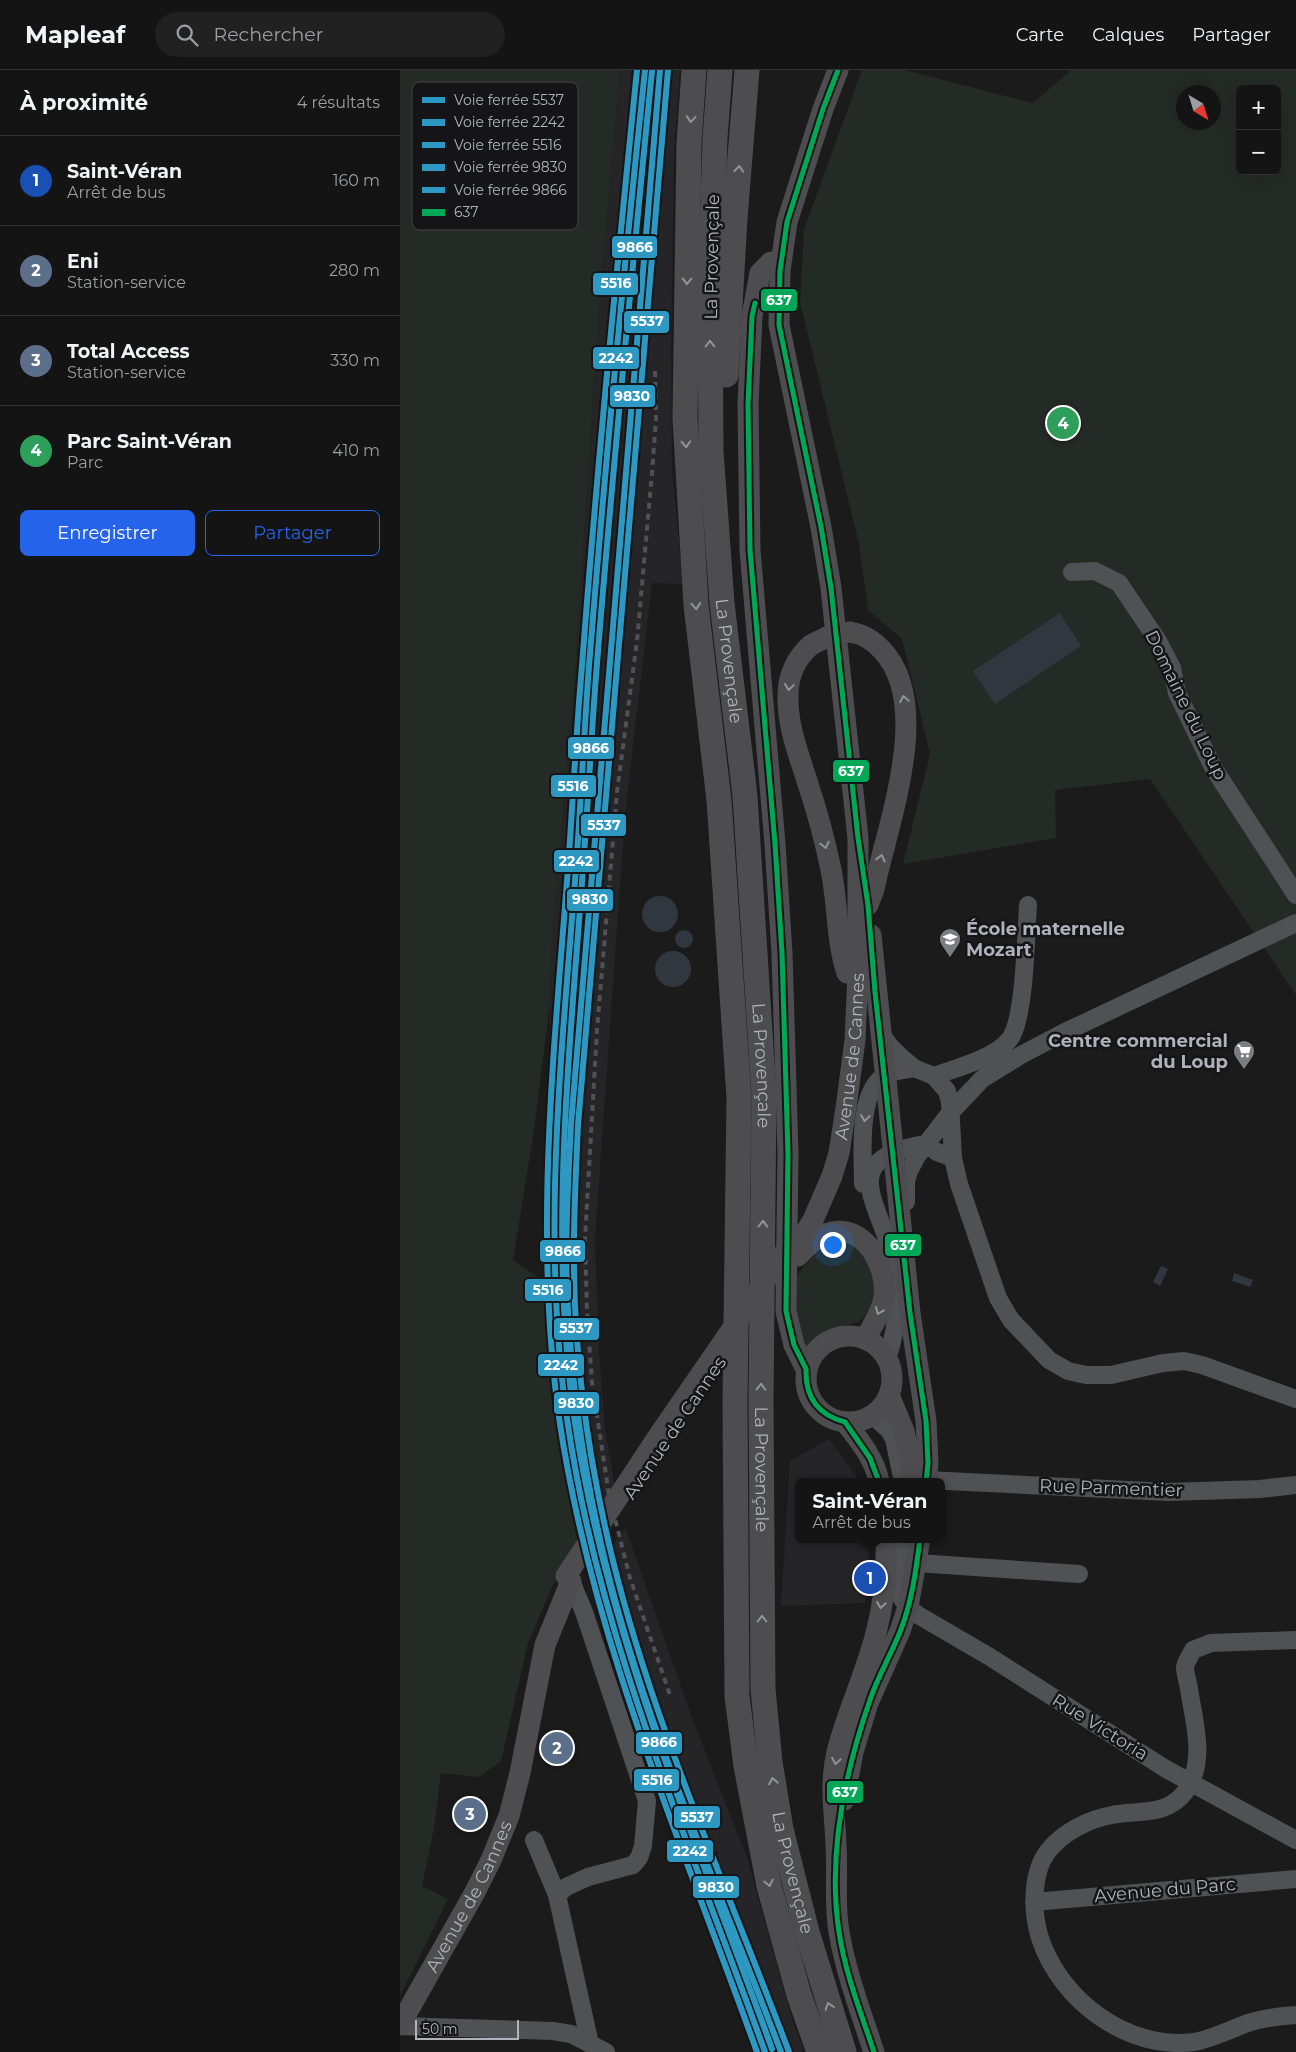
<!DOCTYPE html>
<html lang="fr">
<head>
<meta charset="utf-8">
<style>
	:root { --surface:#141414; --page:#212122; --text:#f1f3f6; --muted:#9d9ea0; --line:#333334; --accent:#2563eb }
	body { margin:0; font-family:Montserrat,sans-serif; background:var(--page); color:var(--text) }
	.controls { position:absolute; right:15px; top:15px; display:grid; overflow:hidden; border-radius:8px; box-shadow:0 5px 20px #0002 }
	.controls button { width:45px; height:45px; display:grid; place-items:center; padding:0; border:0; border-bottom:1px solid var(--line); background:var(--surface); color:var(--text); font:25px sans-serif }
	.compass { position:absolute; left:776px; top:15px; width:45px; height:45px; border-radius:50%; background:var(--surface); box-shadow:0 5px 20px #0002; rotate:142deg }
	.scale { position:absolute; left:15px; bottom:12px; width:104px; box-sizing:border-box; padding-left:5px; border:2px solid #aeb2ba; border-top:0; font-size:14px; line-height:18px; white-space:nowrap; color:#aeb2ba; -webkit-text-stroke:4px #151517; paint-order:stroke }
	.you { position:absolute; left:432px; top:1174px; width:18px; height:18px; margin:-12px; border:4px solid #fff; border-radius:50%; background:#1a73e8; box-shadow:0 0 0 8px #1a73e833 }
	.badge { display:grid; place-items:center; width:32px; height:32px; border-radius:50%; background:var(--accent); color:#fff; font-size:16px; font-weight:700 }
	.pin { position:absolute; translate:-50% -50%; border:2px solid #fff; box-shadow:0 1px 5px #0006 }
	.popup { position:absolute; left:395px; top:1408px; width:150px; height:65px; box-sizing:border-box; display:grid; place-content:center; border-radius:8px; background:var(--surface); filter:drop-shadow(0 1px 4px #0005); font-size:16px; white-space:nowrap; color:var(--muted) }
	.popup b { font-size:19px; color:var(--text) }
	.popup::after { content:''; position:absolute; left:50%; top:100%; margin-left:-10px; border:10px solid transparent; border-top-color:var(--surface) }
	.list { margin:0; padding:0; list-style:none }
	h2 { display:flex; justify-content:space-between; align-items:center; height:65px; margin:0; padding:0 20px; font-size:21px }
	h2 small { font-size:16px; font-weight:400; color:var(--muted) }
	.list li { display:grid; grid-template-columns:32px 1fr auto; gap:15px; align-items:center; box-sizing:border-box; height:90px; padding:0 20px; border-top:1px solid var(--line) }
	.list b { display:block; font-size:19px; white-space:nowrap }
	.list p { margin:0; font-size:16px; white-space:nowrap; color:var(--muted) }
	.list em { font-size:16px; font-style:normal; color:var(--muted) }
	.actions { display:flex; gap:10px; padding:15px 20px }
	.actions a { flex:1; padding:11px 0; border:1px solid var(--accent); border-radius:8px; text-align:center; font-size:18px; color:var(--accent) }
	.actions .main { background:var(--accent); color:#fff }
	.icon { flex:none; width:28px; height:28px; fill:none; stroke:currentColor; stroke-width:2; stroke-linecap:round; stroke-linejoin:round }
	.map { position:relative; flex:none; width:896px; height:1982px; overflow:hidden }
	header { display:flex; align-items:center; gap:30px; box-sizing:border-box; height:70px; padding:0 25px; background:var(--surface); border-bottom:1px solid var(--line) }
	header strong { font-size:24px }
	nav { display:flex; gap:28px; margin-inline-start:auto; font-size:18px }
	.search { width:350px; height:45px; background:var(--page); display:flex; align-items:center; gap:12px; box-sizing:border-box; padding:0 18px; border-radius:28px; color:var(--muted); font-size:19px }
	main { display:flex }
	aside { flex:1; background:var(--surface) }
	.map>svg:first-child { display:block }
	.built { fill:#252527 }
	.green { fill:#242a25; fill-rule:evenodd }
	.water { fill:#31373e }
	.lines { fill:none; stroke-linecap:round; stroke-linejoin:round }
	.minor { stroke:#505154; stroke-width:18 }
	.major { stroke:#4d4d50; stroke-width:21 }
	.highway { stroke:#4d4d50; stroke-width:25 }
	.rail { stroke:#505154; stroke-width:4; stroke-dasharray:6 5; stroke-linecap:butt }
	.major-bridge { stroke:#4d4d50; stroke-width:21 }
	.bus-1-casing { stroke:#151517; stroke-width:9 }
	.bus-1 { stroke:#00a757; stroke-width:5 }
	.rail-1-casing { stroke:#151517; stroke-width:10 }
	.rail-2-casing { stroke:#151517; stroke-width:10 }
	.rail-3-casing { stroke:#151517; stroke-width:10 }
	.rail-4-casing { stroke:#151517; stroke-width:10 }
	.rail-5-casing { stroke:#151517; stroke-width:10 }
	.rail-1 { stroke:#2d99c2; stroke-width:6 }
	.rail-2 { stroke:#2d99c2; stroke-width:6 }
	.rail-3 { stroke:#2d99c2; stroke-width:6 }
	.rail-4 { stroke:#2d99c2; stroke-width:6 }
	.rail-5 { stroke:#2d99c2; stroke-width:6 }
	.oneway { stroke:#91949a }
	.oneway2 { stroke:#92959b }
	.labels { text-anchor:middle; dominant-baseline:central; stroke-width:5; stroke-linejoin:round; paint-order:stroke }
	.street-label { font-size:18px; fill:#aeb2ba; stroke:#151517 }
	.poi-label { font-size:18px; font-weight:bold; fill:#aeb2ba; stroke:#151517; text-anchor:start }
	.key { fill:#151517; stroke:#434448; stroke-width:1 }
	.key-label { font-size:14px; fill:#aeb2ba }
	.line-badge { stroke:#151517; stroke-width:2 }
	.badge-label { font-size:14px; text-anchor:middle; font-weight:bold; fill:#fff }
</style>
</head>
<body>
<header>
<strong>Mapleaf</strong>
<div class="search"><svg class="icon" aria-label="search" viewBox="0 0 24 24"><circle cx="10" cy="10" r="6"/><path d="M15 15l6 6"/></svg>Rechercher</div>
<nav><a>Carte</a><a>Calques</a><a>Partager</a></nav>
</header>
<main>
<aside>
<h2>À proximité<small>4 résultats</small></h2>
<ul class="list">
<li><span class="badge" style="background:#1a4fb4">1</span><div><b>Saint-Véran</b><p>Arrêt de bus</p></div><em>160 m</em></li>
<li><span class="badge" style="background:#5c6f8a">2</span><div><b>Eni</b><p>Station-service</p></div><em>280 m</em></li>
<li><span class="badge" style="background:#5c6f8a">3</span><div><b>Total Access</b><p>Station-service</p></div><em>330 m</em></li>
<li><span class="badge" style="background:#2e9e5b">4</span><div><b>Parc Saint-Véran</b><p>Parc</p></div><em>410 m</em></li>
</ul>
<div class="actions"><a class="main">Enregistrer</a><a>Partager</a></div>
</aside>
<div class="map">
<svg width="896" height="1982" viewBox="0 0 896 1982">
	<rect width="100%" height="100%" fill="#1b1b1b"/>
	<!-- built -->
	<path class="built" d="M220,0H280L274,81L271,281L272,398L283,514L252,513L225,745L195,1168L199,1281L205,1359L216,1422L178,1478L169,1436L152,1300L145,1213L150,934L152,872L175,605L200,223Z
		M429,1369L461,1412H399V1469H472L466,1503L465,1533L381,1536L390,1391Z
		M225,1457L291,1645L347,1788L392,1949L404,1982H353L257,1727L187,1512Z"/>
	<!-- green -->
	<path class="green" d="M0,0H220L200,223L175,605L152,872L150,934L133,1067L113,1190L145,1212C152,1301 160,1391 178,1478L153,1515L128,1573L101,1691L79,1707L41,1703L34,1758L22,1816L48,1829L0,1926Z
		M462,0H505L633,33L671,0H896V925L750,709L655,720L656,768L503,794L530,684L502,569L468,540L459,474L400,232L404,159ZM840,19H877V101H840ZM784,22H814V52H784Z
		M441,1170L455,1175L473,1194L475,1229L468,1243L459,1252L424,1261L406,1278L390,1216C405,1193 415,1180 441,1170Z"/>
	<!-- water -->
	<path class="water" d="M660,543L681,576L595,634L573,601Z
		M242 844a18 18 0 1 1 36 0a18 18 0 1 1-36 0Z
		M275 869a9 9 0 1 1 18 0a9 9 0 1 1-18 0Z
		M255 899a18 18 0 1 1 36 0a18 18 0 1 1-36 0Z
		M761,1196L768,1199L760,1216L753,1212Z
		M834,1203L853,1210L850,1217L832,1211Z"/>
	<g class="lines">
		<!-- minor -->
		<path class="minor" d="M672,502L695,501L719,513L758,571L772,598L777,623L814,699L896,825
			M480,962L489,975L502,988L514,998L534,1006L547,1021L550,1032L553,1088L559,1114L598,1228L611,1250L649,1290L668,1301L686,1305H711L763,1293L784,1291L802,1295L896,1329
			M534,1006C556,998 593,989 609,970C625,952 626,863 628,835
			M463,1114C463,1086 457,1023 484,1006C492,1001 505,1000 514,998
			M506,1132V1111L509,1101L517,1086L550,1043L582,1009L621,985L665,962L896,853
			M487,1289C498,1258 499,1224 493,1191C482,1134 432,1089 526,1074L537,1082L553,1088
			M472,1345L489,1360L494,1369L503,1412
			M527,1410L768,1422L860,1419L896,1415
			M503,1469L498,1523L508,1537L518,1545L590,1587L766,1699L896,1770
			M517,1493L679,1504
			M171,1511L184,1542L247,1731L243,1776L239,1788L233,1795L188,1807L166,1817L157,1825L190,1974
			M896,1570L811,1573L793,1580C791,1585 786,1591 785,1597C785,1603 788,1612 789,1619C794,1652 807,1692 785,1722C767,1746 739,1740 712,1745C689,1749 663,1762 648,1781C631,1803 632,1843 640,1868C660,1930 728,1981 794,1972C812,1969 831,1959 848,1953C863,1948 880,1946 896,1945
			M134,1770L157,1825
			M634,1832L896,1809
			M0,1956L153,1961L171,1964L206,1982"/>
		<!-- major -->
		<g class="major">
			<path d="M371,192L360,203L352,246L348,334L350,480L375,774L382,883L388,1084L386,1241L394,1275L406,1299"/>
			<path d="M450,562C462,564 474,571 482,580C534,635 487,755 474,819L468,835"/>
			<path d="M411,575C396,588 388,606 388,625C387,656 399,685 408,714C417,741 424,767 430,795C438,829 436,871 447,903"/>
			<path d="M471,865L510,1243L526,1351L528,1393L526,1412"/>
			<path id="s1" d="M396,1178L413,1150L432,1106L439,1083L446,1038L455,970L458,905V768L431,518L421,457L379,255L380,201L387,152L423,39L438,0"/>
			<path d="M398,1186C407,1177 418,1165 432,1162C466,1155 488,1198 484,1227C482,1242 472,1256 465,1269"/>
			<circle cx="449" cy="1309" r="43"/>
			<path d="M489,1325L504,1361L514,1412"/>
			<path d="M445,1352C459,1370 475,1389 479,1412"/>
			<path d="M444,1730L453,1682L468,1633L500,1561L508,1537L520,1469"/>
			<path id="s2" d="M0,1955L75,1822L91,1790L109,1746L120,1703L145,1575L171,1511"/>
			<path d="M474,1982C461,1943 446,1903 439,1862C434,1834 438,1804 436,1776C435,1743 429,1715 437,1682C447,1642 466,1603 476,1563C484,1533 487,1500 486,1469"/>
		</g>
		<!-- highway -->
		<g class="highway">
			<path d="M294,0L289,73L285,348L296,535L319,730L339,1028L335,1331L337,1626L346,1696L369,1816L399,1925L419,1982"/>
			<path id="s3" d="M320,0L315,68L310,229L311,381L322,533L345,726L364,1025L361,1331L363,1619L370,1692L381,1759L407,1862L444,1982"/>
			<path d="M326,305L335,148L347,0"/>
		</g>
		<!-- rail -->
		<path class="rail" d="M255,301L256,349L252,403L237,571L217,722L197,960L185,1168L187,1241L192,1312L209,1425L230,1508L271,1628"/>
		<!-- major-bridge -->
		<path class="major-bridge" d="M411,575L431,565L450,562
			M166,1506L259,1365L396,1166"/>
		<!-- bus-1 casing -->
		<g class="bus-1-casing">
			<path id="bus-1" d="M438,0L423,39L387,152L380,201L379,255L421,457L431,518L458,768L468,835L475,922L510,1243L526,1351L528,1393L526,1412
				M355,233L352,246L348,334L350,480L375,774L382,883L388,1084L386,1241L394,1275L406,1299
				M406,1299C405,1327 418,1345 445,1352
				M445,1352L470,1388L479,1412
				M474,1982C461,1943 445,1903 439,1862C427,1783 445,1701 471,1627C479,1605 491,1584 500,1562C512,1532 516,1500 520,1469"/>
		</g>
		<!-- bus-1 -->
		<use href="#bus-1" class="bus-1"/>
		<!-- rail-1 casing -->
		<g class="rail-1-casing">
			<path id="rail-1" d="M268,0L178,1055C176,1103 173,1152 174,1200C175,1297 190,1397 213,1491C255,1660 328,1819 389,1982"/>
		</g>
		<!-- rail-2 casing -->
		<g class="rail-2-casing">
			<path id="rail-2" d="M245,0C224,198 205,397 189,596C184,663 181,731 176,798C162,982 140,1170 168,1355C200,1573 291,1775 365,1982"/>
		</g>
		<!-- rail-3 casing -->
		<g class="rail-3-casing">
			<path id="rail-3" d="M237,0C217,198 197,397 182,596C176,663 173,731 168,798C154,982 133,1170 160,1354C193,1573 283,1775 357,1982"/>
		</g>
		<!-- rail-4 casing -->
		<g class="rail-4-casing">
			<path id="rail-4" d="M260,0L171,1054C168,1111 165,1167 167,1223C171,1313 184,1403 205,1491C246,1660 320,1820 381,1982"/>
		</g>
		<!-- rail-5 casing -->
		<g class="rail-5-casing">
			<path id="rail-5" d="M252,1C232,202 212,404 196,606C191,670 188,734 183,798C170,982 148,1169 175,1353C208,1571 298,1773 372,1979"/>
		</g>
		<!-- rail-1 -->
		<use href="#rail-1" class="rail-1"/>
		<!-- rail-2 -->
		<use href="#rail-2" class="rail-2"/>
		<!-- rail-3 -->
		<use href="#rail-3" class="rail-3"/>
		<!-- rail-4 -->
		<use href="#rail-4" class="rail-4"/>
		<!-- rail-5 -->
		<use href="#rail-5" class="rail-5"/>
	</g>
	<!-- one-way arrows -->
	<defs><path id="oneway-chevron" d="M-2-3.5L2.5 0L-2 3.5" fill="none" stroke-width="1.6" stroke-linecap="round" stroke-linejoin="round" transform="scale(1.25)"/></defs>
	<g class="oneway">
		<use href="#oneway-chevron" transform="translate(291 49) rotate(94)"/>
		<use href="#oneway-chevron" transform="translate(339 99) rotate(-86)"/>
		<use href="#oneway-chevron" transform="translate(287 211) rotate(91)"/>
		<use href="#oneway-chevron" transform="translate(310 274) rotate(-90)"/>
		<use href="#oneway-chevron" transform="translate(286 374) rotate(87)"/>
		<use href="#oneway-chevron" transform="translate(296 536) rotate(85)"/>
		<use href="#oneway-chevron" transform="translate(389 617) rotate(98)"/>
		<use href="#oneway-chevron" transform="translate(504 629) rotate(-100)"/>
		<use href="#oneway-chevron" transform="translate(425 775) rotate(77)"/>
		<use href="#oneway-chevron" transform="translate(481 788) rotate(-76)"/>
		<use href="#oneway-chevron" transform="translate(363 1154) rotate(-89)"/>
		<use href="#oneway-chevron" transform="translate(479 1241) rotate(113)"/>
		<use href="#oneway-chevron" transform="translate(361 1317) rotate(-89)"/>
		<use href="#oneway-chevron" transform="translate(481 1535) rotate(99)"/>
		<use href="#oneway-chevron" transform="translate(362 1549) rotate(-90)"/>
		<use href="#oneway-chevron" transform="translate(436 1691) rotate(99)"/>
		<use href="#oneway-chevron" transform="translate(373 1711) rotate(-100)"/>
		<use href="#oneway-chevron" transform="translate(369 1813) rotate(78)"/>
		<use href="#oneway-chevron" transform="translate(429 1936) rotate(-108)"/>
	</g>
	<use class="oneway2" href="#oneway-chevron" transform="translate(465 1048) rotate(96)"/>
	<!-- icons -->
	<defs>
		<g id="school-pin" transform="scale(1.125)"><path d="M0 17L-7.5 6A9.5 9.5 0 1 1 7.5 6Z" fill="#7b7d82" stroke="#151517"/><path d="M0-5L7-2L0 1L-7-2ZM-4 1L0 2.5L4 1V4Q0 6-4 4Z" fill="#fff"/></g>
		<g id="supermarket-pin" transform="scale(1.125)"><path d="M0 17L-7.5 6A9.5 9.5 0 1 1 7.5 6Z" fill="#7b7d82" stroke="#151517"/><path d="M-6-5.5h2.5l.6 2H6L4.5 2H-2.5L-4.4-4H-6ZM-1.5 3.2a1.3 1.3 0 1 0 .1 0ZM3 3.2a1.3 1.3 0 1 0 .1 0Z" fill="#fff"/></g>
	</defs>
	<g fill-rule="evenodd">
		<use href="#school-pin" x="550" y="869"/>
		<use href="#supermarket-pin" x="844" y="981"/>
	</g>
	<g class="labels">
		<!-- street labels -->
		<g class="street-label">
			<text transform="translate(312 187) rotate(-89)">La Provençale</text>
			<text stroke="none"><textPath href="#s3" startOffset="592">La Provençale</textPath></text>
			<text transform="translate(786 635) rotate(64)">Domaine du Loup</text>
			<text stroke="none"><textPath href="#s1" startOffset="202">Avenue de Cannes</textPath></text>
			<text stroke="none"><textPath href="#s3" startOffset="998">La Provençale</textPath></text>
			<text transform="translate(275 1358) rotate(-56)">Avenue de Cannes</text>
			<text stroke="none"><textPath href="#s3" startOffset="1402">La Provençale</textPath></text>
			<text transform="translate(711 1418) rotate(2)">Rue Parmentier</text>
			<text transform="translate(700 1657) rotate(32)">Rue Victoria</text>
			<text stroke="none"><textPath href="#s3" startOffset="1808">La Provençale</textPath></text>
			<text transform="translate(765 1820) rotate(-5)">Avenue du Parc</text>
			<text stroke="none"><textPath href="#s2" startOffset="146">Avenue de Cannes</textPath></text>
		</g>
		<!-- poi labels -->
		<g class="poi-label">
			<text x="566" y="859">École maternelle<tspan x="566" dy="21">Mozart</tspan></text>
			<text x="828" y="971" text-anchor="end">Centre commercial<tspan x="828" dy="21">du Loup</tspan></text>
		</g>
	</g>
	<!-- legend -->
	<rect x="12" y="12" width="166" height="148" rx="8" class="key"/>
	<rect x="22" y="27" width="23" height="6" fill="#2d99c2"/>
	<rect x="22" y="49" width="23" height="7" fill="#2d99c2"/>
	<rect x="22" y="72" width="23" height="6" fill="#2d99c2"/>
	<rect x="22" y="94" width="23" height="7" fill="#2d99c2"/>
	<rect x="22" y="117" width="23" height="6" fill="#2d99c2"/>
	<rect x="22" y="139" width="23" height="7" fill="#00a757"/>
	<g class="key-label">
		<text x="54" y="35">Voie ferrée 5537</text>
		<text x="54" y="57">Voie ferrée 2242</text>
		<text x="54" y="80">Voie ferrée 5516</text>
		<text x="54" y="102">Voie ferrée 9830</text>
		<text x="54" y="125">Voie ferrée 9866</text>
		<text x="54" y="147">637</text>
	</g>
	<g class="line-badge">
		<rect x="211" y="165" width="47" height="24" rx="5" fill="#2d99c2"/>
		<rect x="192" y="202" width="47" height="24" rx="5" fill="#2d99c2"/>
		<rect x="360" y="218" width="38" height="24" rx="5" fill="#00a757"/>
		<rect x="223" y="240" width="47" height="24" rx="5" fill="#2d99c2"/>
		<rect x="192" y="276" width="48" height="24" rx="5" fill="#2d99c2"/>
		<rect x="209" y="314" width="47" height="24" rx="5" fill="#2d99c2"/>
		<rect x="167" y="666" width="48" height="24" rx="5" fill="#2d99c2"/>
		<rect x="432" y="689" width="38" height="24" rx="5" fill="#00a757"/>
		<rect x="150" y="704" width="47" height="24" rx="5" fill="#2d99c2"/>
		<rect x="180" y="743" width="47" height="24" rx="5" fill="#2d99c2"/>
		<rect x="153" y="779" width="47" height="24" rx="5" fill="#2d99c2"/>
		<rect x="166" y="818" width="48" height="24" rx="5" fill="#2d99c2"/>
		<rect x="484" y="1163" width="38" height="24" rx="5" fill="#00a757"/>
		<rect x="139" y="1169" width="47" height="24" rx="5" fill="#2d99c2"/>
		<rect x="124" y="1208" width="48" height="24" rx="5" fill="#2d99c2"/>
		<rect x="153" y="1247" width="47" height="24" rx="5" fill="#2d99c2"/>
		<rect x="137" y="1283" width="48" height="24" rx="5" fill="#2d99c2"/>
		<rect x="153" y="1321" width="47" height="24" rx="5" fill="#2d99c2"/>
		<rect x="235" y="1661" width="48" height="24" rx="5" fill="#2d99c2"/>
		<rect x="233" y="1698" width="47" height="24" rx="5" fill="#2d99c2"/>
		<rect x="426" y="1710" width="38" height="24" rx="5" fill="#00a757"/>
		<rect x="273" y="1735" width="48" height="24" rx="5" fill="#2d99c2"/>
		<rect x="266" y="1769" width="48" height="24" rx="5" fill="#2d99c2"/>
		<rect x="292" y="1805" width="48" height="24" rx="5" fill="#2d99c2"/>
	</g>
	<g class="badge-label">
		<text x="235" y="182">9866</text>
		<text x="216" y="218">5516</text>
		<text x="379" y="235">637</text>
		<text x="247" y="256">5537</text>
		<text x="216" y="293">2242</text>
		<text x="232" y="331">9830</text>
		<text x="191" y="683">9866</text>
		<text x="451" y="706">637</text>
		<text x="173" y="721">5516</text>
		<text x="204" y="760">5537</text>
		<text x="176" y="796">2242</text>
		<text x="190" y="834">9830</text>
		<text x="503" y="1180">637</text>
		<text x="163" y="1186">9866</text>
		<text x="148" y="1225">5516</text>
		<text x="176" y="1263">5537</text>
		<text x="161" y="1300">2242</text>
		<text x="176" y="1338">9830</text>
		<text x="259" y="1677">9866</text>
		<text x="257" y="1715">5516</text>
		<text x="445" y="1727">637</text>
		<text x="297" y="1752">5537</text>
		<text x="290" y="1786">2242</text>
		<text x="316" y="1822">9830</text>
	</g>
</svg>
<div class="controls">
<button>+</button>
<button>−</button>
</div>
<svg class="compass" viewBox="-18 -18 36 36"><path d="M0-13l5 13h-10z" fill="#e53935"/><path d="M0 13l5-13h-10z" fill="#9d9ea0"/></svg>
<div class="scale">50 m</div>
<div class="you"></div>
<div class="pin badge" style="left:470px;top:1508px;background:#1a4fb4">1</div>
<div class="popup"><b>Saint-Véran</b>Arrêt de bus</div>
<div class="pin badge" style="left:157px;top:1678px;background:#5c6f8a">2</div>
<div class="pin badge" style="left:70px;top:1744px;background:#5c6f8a">3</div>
<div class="pin badge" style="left:663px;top:353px;background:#2e9e5b">4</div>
</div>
</main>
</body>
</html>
